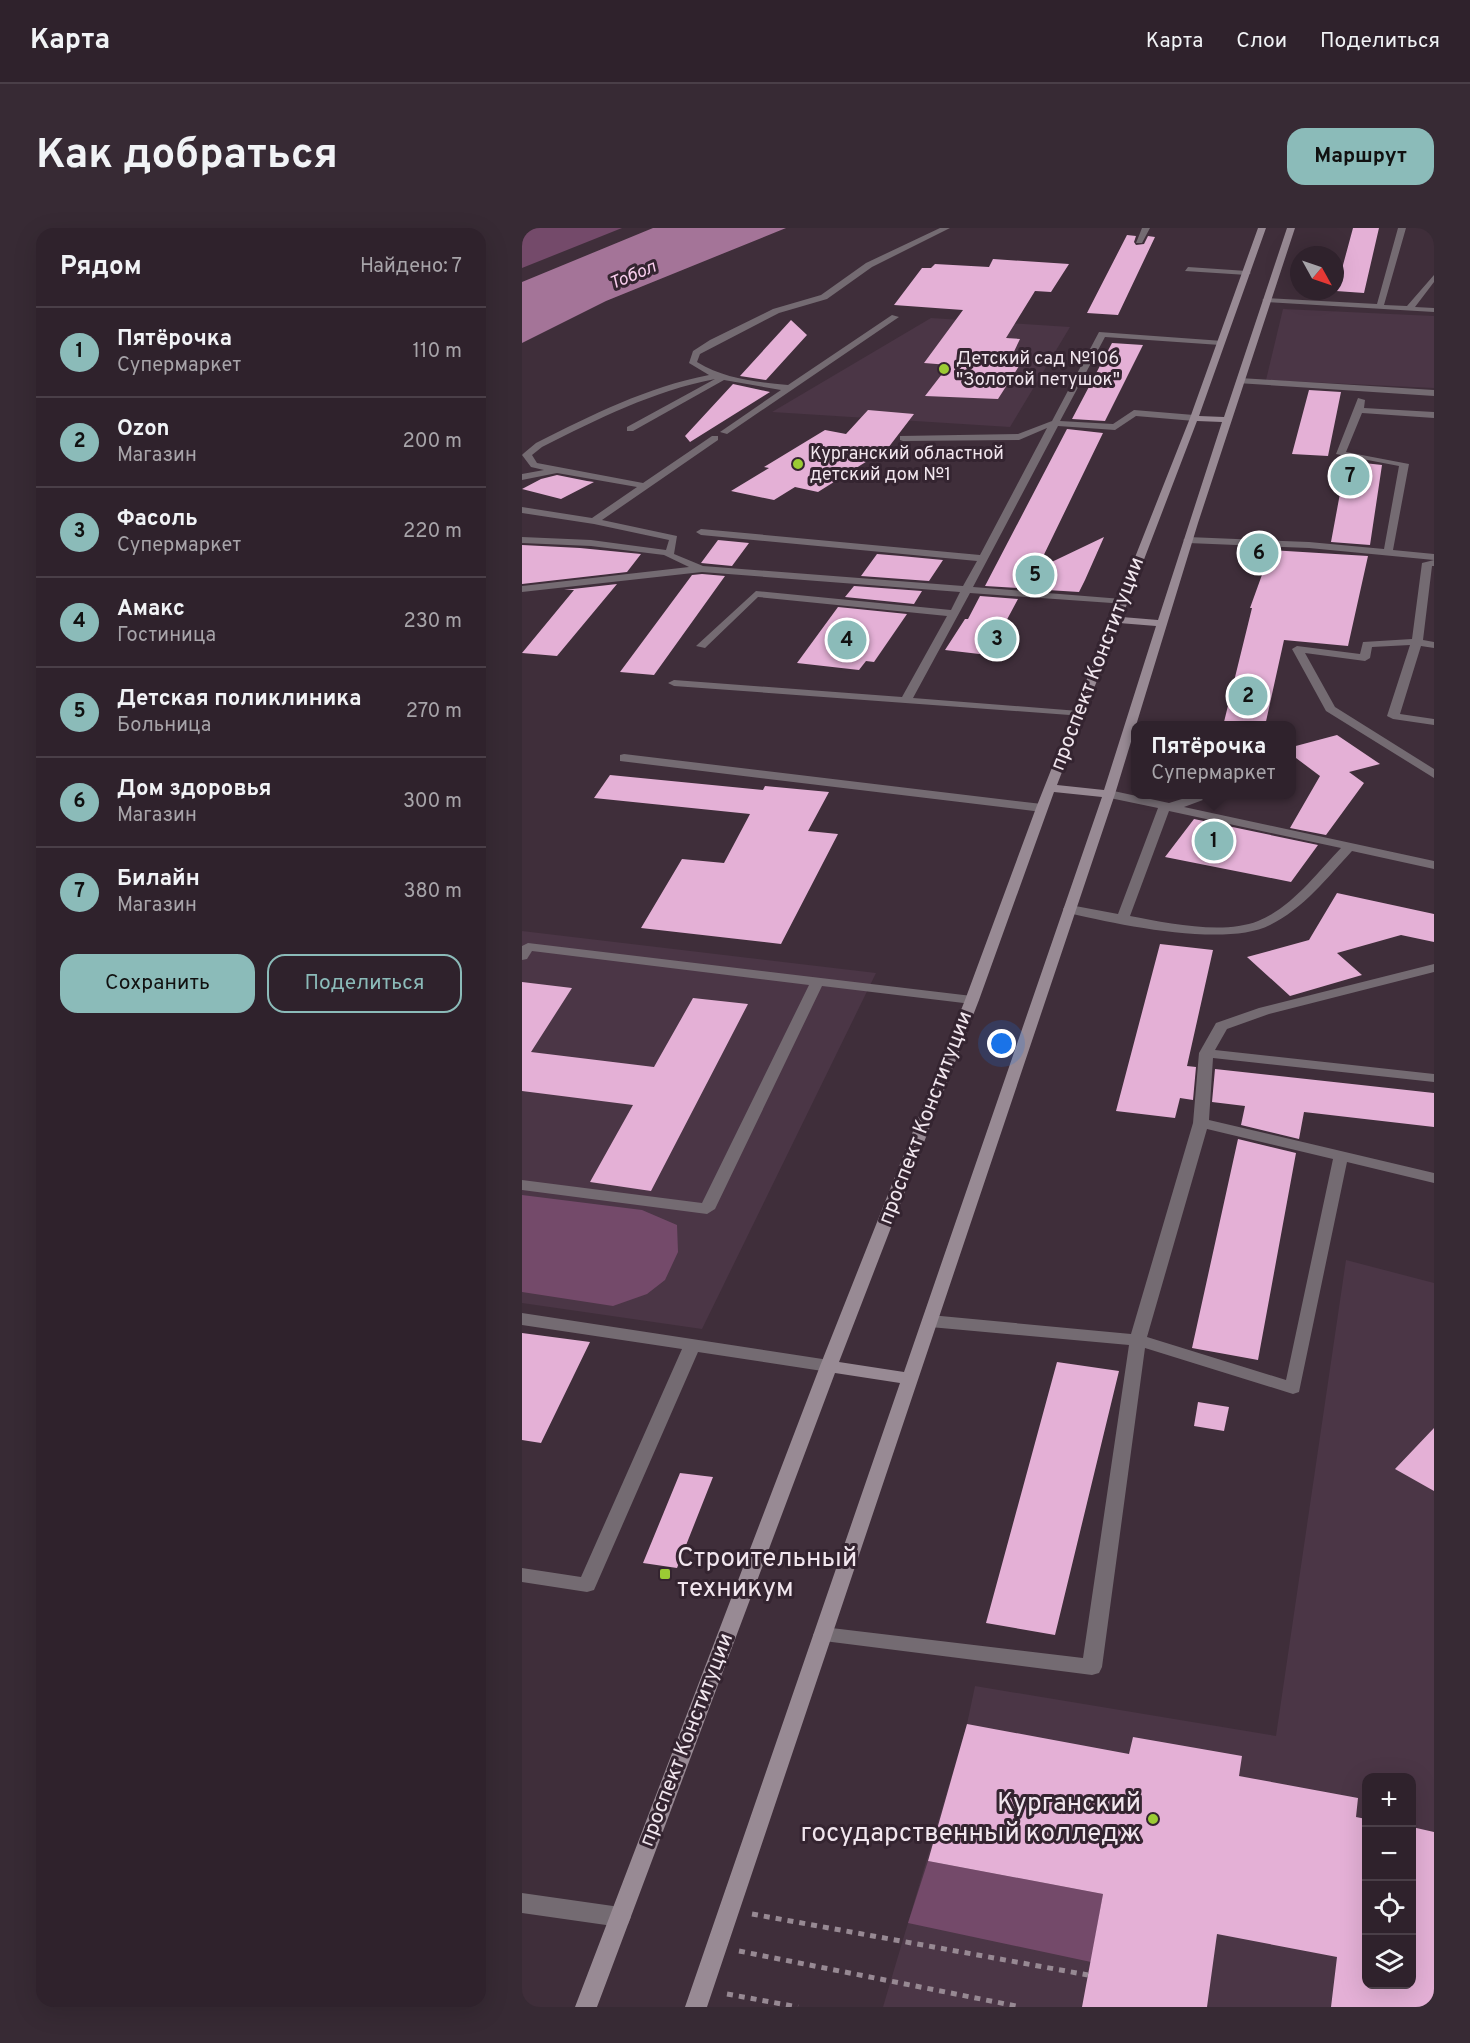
<!DOCTYPE html>
<html lang="ru">
<head>
<meta charset="utf-8">
<style>
	:root { --surface:#2f222c; --page:#372a34; --text:#f1f3f6; --muted:#a7a4a9; --line:#4a3f48; --accent:#8bbbb9 }
	body { margin:0; font-family:Overpass,sans-serif; background:var(--page); color:var(--text) }
	.controls { position:absolute; right:18px; bottom:18px; display:grid; overflow:hidden; border-radius:12px; box-shadow:0 6px 24px #0002 }
	.controls button { width:54px; height:54px; display:grid; place-items:center; padding:0; border:0; border-bottom:2px solid var(--line); background:var(--surface); color:var(--text); font:30px sans-serif }
	.compass { position:absolute; left:768px; top:18px; width:54px; height:54px; border-radius:50%; background:var(--surface); box-shadow:0 6px 24px #0002; rotate:130deg }
	.you { position:absolute; left:480px; top:816px; width:21px; height:21px; margin:-15px; border:4px solid #fff; border-radius:50%; background:#1a73e8; box-shadow:0 0 0 9px #1a73e833 }
	.badge { display:grid; place-items:center; width:39px; height:39px; border-radius:50%; background:var(--accent); color:#111; font-size:20px; font-weight:700 }
	.pin { position:absolute; translate:-50% -50%; border:3px solid #fff; box-shadow:0 2px 6px #0006 }
	.popup { position:absolute; left:609px; top:493px; width:165px; height:78px; box-sizing:border-box; display:grid; place-content:center; border-radius:12px; background:var(--surface); filter:drop-shadow(0 2px 4px #0005); font-size:20px; white-space:nowrap; color:var(--muted) }
	.popup b { font-size:22px; color:var(--text) }
	.popup::after { content:''; position:absolute; left:50%; top:100%; margin-left:-12px; border:12px solid transparent; border-top-color:var(--surface) }
	.list { margin:0; padding:0; list-style:none }
	h2 { display:flex; justify-content:space-between; align-items:center; height:78px; margin:0; padding:0 24px; font-size:26px }
	h2 small { font-size:20px; font-weight:400; color:var(--muted) }
	.list li { display:grid; grid-template-columns:39px 1fr auto; gap:18px; align-items:center; box-sizing:border-box; height:90px; padding:0 24px; border-top:2px solid var(--line) }
	.list b { display:block; font-size:22px; white-space:nowrap }
	.list p { margin:0; font-size:20px; white-space:nowrap; color:var(--muted) }
	.list em { font-size:20px; font-style:normal; color:var(--muted) }
	.actions { display:flex; gap:12px; padding:18px 24px }
	.actions a { flex:1; padding:14px 0; border:2px solid var(--accent); border-radius:18px; text-align:center; font-size:21px; color:var(--accent) }
	.actions .main { background:var(--accent); color:#111 }
	.icon { flex:none; width:33px; height:33px; fill:none; stroke:currentColor; stroke-width:2; stroke-linecap:round; stroke-linejoin:round }
	.map { position:relative; flex:none; width:912px; height:1779px; overflow:hidden; border-radius:18px }
	header { display:flex; align-items:center; gap:36px; box-sizing:border-box; height:84px; padding:0 30px; background:var(--surface); border-bottom:2px solid var(--line) }
	header strong { font-size:28px }
	nav { display:flex; gap:33px; margin-inline-start:auto; font-size:21px }
	.intro { display:flex; align-items:center; justify-content:space-between; box-sizing:border-box; height:144px; padding:0 36px }
	h1 { margin:0; font-size:42px }
	.button { padding:15px 27px; border-radius:18px; background:var(--accent); color:#111; font-size:21px; font-weight:700 }
	main { display:flex; gap:36px; padding:0 36px }
	aside { flex:1; background:var(--surface); border-radius:18px; box-shadow:0 6px 24px #0002 }
	.map>svg:first-child { display:block }
	.built { fill:#4b3646; fill-rule:evenodd }
	.green { fill:#744a6a }
	.water { fill:#a47498 }
	.building { fill:#e4b0d6 }
	.lines { fill:none; stroke-linecap:round; stroke-linejoin:round }
	.path { stroke:#978993; stroke-width:5; stroke-dasharray:6 6; stroke-linecap:butt }
	.lane { fill:#746b72; fill-rule:evenodd }
	.secondary { fill:#988a94; fill-rule:evenodd }
	.poi-dot { fill:#9bcb34; stroke:#342430; stroke-width:2 }
	.labels { text-anchor:middle; dominant-baseline:central; stroke-width:6; stroke-linejoin:round; paint-order:stroke }
	.far-water-label { font-size:18px; font-style:italic; fill:#faceee; stroke:#342430 }
	.far-poi-label { font-size:18px; fill:#f1e6ee; stroke:#342430; text-anchor:start }
	.street-label { font-size:21px; fill:#f1e6ee; stroke:#342430 }
	.near-poi-label { font-size:26px; fill:#f1e6ee; stroke:#342430; text-anchor:start }
</style>
</head>
<body>
<header>
<strong>Карта</strong>
<nav><a>Карта</a><a>Слои</a><a>Поделиться</a></nav>
</header>
<div class="intro"><h1>Как добраться</h1><a class="button">Маршрут</a></div>
<main>
<aside>
<h2>Рядом<small>Найдено: 7</small></h2>
<ul class="list">
<li><span class="badge">1</span><div><b>Пятёрочка</b><p>Супермаркет</p></div><em>110 m</em></li>
<li><span class="badge">2</span><div><b>Ozon</b><p>Магазин</p></div><em>200 m</em></li>
<li><span class="badge">3</span><div><b>Фасоль</b><p>Супермаркет</p></div><em>220 m</em></li>
<li><span class="badge">4</span><div><b>Амакс</b><p>Гостиница</p></div><em>230 m</em></li>
<li><span class="badge">5</span><div><b>Детская поликлиника</b><p>Больница</p></div><em>270 m</em></li>
<li><span class="badge">6</span><div><b>Дом здоровья</b><p>Магазин</p></div><em>300 m</em></li>
<li><span class="badge">7</span><div><b>Билайн</b><p>Магазин</p></div><em>380 m</em></li>
</ul>
<div class="actions"><a class="main">Сохранить</a><a>Поделиться</a></div>
</aside>
<div class="map">
<svg width="912" height="1779" viewBox="0 0 912 1779">
	<rect width="100%" height="100%" fill="#3f2e3a"/>
	<!-- built -->
	<path class="built" d="M761,81L912,88V160L744,152Z
		M409,90L548,99L488,199L250,184Z
		M0,703L354,745L180,1101L0,1075Z
		M824,1032L912,1055V1779H361L445,1496L453,1458L754,1508ZM844,1550H890V1756H844Z"/>
	<!-- green -->
	<path class="green" d="M0,0H100L0,40Z
		M0,967L120,982L155,997L156,1024L143,1052L125,1066L91,1078L0,1064Z
		M406,1633L581,1666L569,1734L386,1695Z"/>
	<!-- water -->
	<path class="water" d="M131,0H264L84,73L0,115V54Z"/>
	<!-- building -->
	<path class="building" d="M831,0H857L842,65L814,63Z
		M605,7L614,8L612,14L614,17L622,16L626,8L633,9L596,87L565,85Z
		M471,31L547,36L529,64L513,63L484,110L498,111L487,134L499,135L476,171L403,168L427,137L402,135L441,82L372,77L400,40H409L413,36L467,39Z
		M269,92L285,107L244,152L218,148Z
		M590,115L621,117L583,193L550,191Z
		M211,156L248,164L168,214L163,208Z
		M787,162L819,164L806,228L770,226Z
		M346,182L392,186L366,220L296,264L273,259L252,272L209,263L247,240L242,239L303,202L324,206Z
		M545,201L581,205L515,341L582,309L563,352L557,364L463,358Z
		M824,233L860,237L848,317L809,314Z
		M35,247L65,253L72,254L39,271L0,261L19,251Z
		M196,312L227,315L210,338L179,335Z
		M0,317L58,320L119,326L105,344L0,356Z
		M730,321L846,328L826,418L762,412L743,498H701L730,380H728L741,344L723,343Z
		M355,326L379,328L421,332L407,353L339,348Z
		M180,346L203,348L132,447L98,444L170,347Z
		M95,356L35,428L0,425L52,362H42Z
		M332,358L400,363L392,376L323,369Z
		M458,368L496,371L466,427L423,422L443,391H446Z
		M316,379L385,386L352,434L344,433L337,442L275,435Z
		M815,507L858,536L827,544L842,555L804,607L768,600L798,548L770,527V519Z
		M88,547L241,562L243,558L307,564L286,603L316,606L259,716L119,700L160,631L202,635L228,586L72,570Z
		M672,591L796,617L769,654L643,629Z
		M815,665L912,686V714L879,707L815,725L840,747L768,768L725,729L787,712Z
		M638,716L691,722L665,838L674,839L671,872L658,870L653,890L594,883Z
		M0,754L50,760L9,824L132,839L171,770L226,776L129,963L68,954L111,877L0,863Z
		M693,841L912,865V899L782,884L777,911L719,897L723,878L690,874Z
		M716,911L774,925L736,1132L670,1120Z
		M0,1105L68,1114L19,1215L0,1212Z
		M535,1134L597,1143L533,1407L464,1395Z
		M676,1174L707,1179L702,1203L672,1198Z
		M912,1200V1263L873,1241Z
		M158,1245L191,1249L155,1340L121,1335Z
		M445,1496L607,1526L611,1509L720,1528L717,1548L836,1570L834,1589L844,1591V1756H890V1599L912,1604V1779H809L815,1729L695,1706L685,1779H560L581,1666L406,1633Z"/>
	<g class="lines">
		<!-- path -->
		<path class="path" d="M230,1686L566,1747
			M217,1723L499,1779
			M205,1766L276,1779"/>
		<!-- lane -->
		<path class="lane" d="M418,0H428L350,39L305,71L257,85L178,126L175,134C203,151 234,154 266,157L370,87L377,89L205,206L198,204L259,162L202,152L111,203H105V199L193,151C131,163 76,191 20,219L10,227L15,235L121,255L190,208H196V212L80,292L155,308L152,326L181,338L441,358L455,333L179,307L174,304L179,301L458,327L525,200L497,212L381,213L378,212V208L496,206L530,193L577,104L701,113V117H698L583,109L538,193L591,196L612,182L672,187L676,190L672,193L614,188L593,202L536,198L451,359L600,371L605,374L604,376L448,365L391,470L557,483L563,486L561,488L152,458L146,455L152,452L380,469L425,388L236,369L183,420L174,418L234,363L429,382L438,364L180,344L0,364V358L167,339L142,327L69,318L0,315V309L69,312L144,322L147,312L72,296L0,285V279L70,290L115,259L35,245L0,252V246L22,242L9,239L0,227L2,225L14,215C70,187 125,159 187,147L167,135L171,123L188,112L251,81L299,67L344,35Z
			M620,0H628L620,15H614Z
			M876,0H884L862,77L885,78L912,47V54L893,79L912,80V84L744,74L740,72L744,70L855,76Z
			M666,39L725,43L729,45L725,47L663,43Z
			M718,150L912,162V168L715,155V151Z
			M836,170L843,172L842,180L912,184V190L840,185L824,224L887,236L871,322L912,326V338H910L901,412L912,414V420L899,418L878,486L912,491V497L871,491L865,488L888,417L850,419L848,430L843,433L783,425L813,479L912,541V550L804,483L770,421L775,418L838,426L841,414L890,411L900,335L912,332L787,320L666,315L661,312L666,309L787,314L862,321L877,238L814,226Z
			M102,526L520,576L526,580L520,584L98,533V527Z
			M587,562L647,575L676,566H697L662,579L912,633V641L830,623C806,649 781,681 748,697C703,720 592,696 543,684L541,681L543,678L548,677L596,686L636,580L583,569V563ZM647,583L819,620C795,645 769,680 736,693C701,707 645,695 608,688Z
			M6,715L450,768L457,772L450,776L300,758L193,981L185,986L0,962V952L180,975L287,757L10,723L5,731L0,732V718Z
			M912,736V744L747,786L705,801L693,822L912,846V854L691,830L687,892L912,945V955L825,934L777,1164L771,1166L623,1120L580,1439L577,1445L570,1447L294,1412L291,1407L294,1402L301,1399L561,1430L607,1117L408,1099L402,1097L400,1093L402,1089L408,1087L609,1106L671,895L677,825L694,795L737,780ZM685,901L811,931L764,1152L625,1109Z
			M0,1085L307,1132L313,1134L316,1138L313,1142L307,1144L176,1124L72,1362L65,1364L0,1354V1340L59,1349L160,1121L0,1097Z
			M0,1665L98,1679L106,1682L109,1689L106,1696L98,1699L0,1685Z"/>
		<!-- secondary -->
		<path class="secondary" d="M736,0H744L677,188L702,189L765,0H773L676,295L593,566L185,1779H163L378,1155L313,1145L75,1779H53L298,1138L443,772L514,580L668,190ZM675,193L700,194L636,392L600,389ZM597,395L634,398L582,562L535,557ZM532,564L580,569L382,1144L317,1134L457,772Z"/>
	</g>
	<!-- markers -->
	<g class="poi-dot">
		<circle cx="422" cy="141" r="6"/>
		<circle cx="276" cy="236" r="6"/>
		<rect x="137" y="1340" width="12" height="12" rx="3"/>
		<circle cx="631" cy="1591" r="6"/>
	</g>
	<g class="labels">
		<!-- far-water labels -->
		<g class="far-water-label">
			<text transform="translate(111 48) rotate(-23)">Тобол</text>
		</g>
		<!-- far-poi labels -->
		<g class="far-poi-label">
			<text x="434" y="131">Детский сад №106<tspan x="434" dy="21">"Золотой петушок"</tspan></text>
			<text x="288" y="226">Курганский областной<tspan x="288" dy="21">детский дом №1</tspan></text>
		</g>
		<!-- street labels -->
		<g class="street-label">
			<text transform="translate(576 436) rotate(-69)">проспект Конституции</text>
			<text transform="translate(404 890) rotate(-69)">проспект Конституции</text>
			<text transform="translate(165 1512) rotate(-69)">проспект Конституции</text>
		</g>
		<!-- near-poi labels -->
		<g class="near-poi-label">
			<text x="155" y="1331">Строительный<tspan x="155" dy="30">техникум</tspan></text>
			<text x="619" y="1576" text-anchor="end">Курганский<tspan x="619" dy="30">государственный колледж</tspan></text>
		</g>
	</g>
</svg>
<div class="controls">
<button>+</button>
<button>−</button>
<button><svg class="icon" aria-label="locate" viewBox="0 0 24 24"><circle cx="12" cy="12" r="6"/><path d="M12 2v4M12 18v4M2 12h4M18 12h4"/></svg></button>
<button><svg class="icon" aria-label="layers" viewBox="0 0 24 24"><path d="M12 4l9 5-9 5-9-5zM3 14l9 5 9-5"/></svg></button>
</div>
<svg class="compass" viewBox="-18 -18 36 36"><path d="M0-13l5 13h-10z" fill="#e53935"/><path d="M0 13l5-13h-10z" fill="#a7a4a9"/></svg>
<div class="you"></div>
<div class="pin badge" style="left:692px;top:613px">1</div>
<div class="popup"><b>Пятёрочка</b>Супермаркет</div>
<div class="pin badge" style="left:726px;top:468px">2</div>
<div class="pin badge" style="left:475px;top:411px">3</div>
<div class="pin badge" style="left:325px;top:412px">4</div>
<div class="pin badge" style="left:513px;top:347px">5</div>
<div class="pin badge" style="left:737px;top:325px">6</div>
<div class="pin badge" style="left:828px;top:248px">7</div>
</div>
</main>
</body>
</html>
